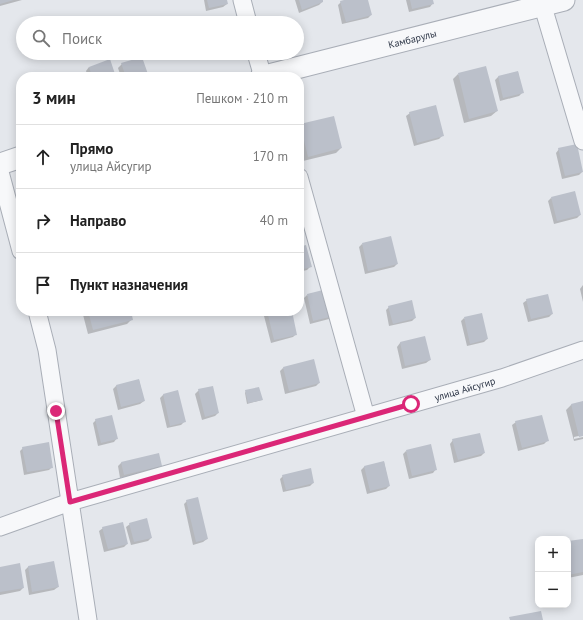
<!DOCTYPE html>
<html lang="ru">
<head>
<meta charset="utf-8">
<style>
	:root { --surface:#fff; --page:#f6f6f6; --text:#222; --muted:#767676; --line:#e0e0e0 }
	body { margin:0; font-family:"PT Sans",sans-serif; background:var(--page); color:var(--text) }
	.controls { position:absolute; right:12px; bottom:12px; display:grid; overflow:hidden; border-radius:8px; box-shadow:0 2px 10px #0003 }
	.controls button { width:36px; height:36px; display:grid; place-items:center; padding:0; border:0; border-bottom:1px solid var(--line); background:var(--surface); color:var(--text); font:20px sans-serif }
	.stop { position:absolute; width:12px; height:12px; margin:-9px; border:3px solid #db2777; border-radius:50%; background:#fff }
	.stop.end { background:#db2777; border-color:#fff; box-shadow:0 1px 4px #0008 }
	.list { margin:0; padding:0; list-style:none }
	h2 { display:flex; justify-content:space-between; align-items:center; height:52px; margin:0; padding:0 16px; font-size:17px }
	h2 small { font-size:13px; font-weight:400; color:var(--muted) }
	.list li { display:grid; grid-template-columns:26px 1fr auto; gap:12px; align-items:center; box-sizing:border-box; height:64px; padding:0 16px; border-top:1px solid var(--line) }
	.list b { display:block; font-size:15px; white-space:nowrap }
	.list p { margin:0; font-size:13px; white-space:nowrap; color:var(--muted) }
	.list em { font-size:13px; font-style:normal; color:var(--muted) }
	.icon { flex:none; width:22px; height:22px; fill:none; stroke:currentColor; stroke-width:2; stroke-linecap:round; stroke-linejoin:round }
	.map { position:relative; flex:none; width:583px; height:620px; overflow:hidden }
	.search { position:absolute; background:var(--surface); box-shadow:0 2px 10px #0003; left:16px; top:16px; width:288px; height:44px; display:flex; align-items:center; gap:10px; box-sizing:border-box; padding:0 14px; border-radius:22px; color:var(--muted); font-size:15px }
	.panel { position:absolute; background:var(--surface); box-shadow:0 2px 10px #0003; left:16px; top:72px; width:288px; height:244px; border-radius:16px }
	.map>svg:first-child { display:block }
	.shadow { fill:#0003 }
	.building { fill:#bbc0ca }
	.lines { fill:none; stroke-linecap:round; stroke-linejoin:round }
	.minor-casing { stroke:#a9aeb7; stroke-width:19 }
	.tertiary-casing { stroke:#a9aeb7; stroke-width:23 }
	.minor { stroke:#f7f8fa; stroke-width:17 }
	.tertiary { stroke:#f7f8fa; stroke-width:21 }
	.route { stroke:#db2777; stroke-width:5 }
	.labels { text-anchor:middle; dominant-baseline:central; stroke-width:3; stroke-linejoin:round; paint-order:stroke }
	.street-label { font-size:10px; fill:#2b3445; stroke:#f4f6f9 }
</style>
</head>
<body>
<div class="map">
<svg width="583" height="620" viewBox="0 0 583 620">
	<rect width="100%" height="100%" fill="#e4e7ec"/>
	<!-- shadow -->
	<path class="shadow" d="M0,0H22L0,6Z
		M204,0H226L227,4L223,7L206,11Z
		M295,0H321L322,2L319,5L299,13Z
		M348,0H367L371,15L368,18L342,24L338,5L341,2Z
		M406,0H432L433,3L430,7L409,12Z
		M122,64L148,77H121L118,68Z
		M89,67L114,77H88L86,71Z
		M518,72L522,93L519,96L500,101L495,80L498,77Z
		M458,74L497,111L491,116L464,123L453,79Z
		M410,113L442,136L439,139L414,146L406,116Z
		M301,125L341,148L336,153L303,161L299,144V126Z
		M559,149L582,172L579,175L562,179L556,153Z
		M551,198L580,215L577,218L554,224L548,201Z
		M362,244L397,264L394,267L365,274L359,247Z
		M299,248L310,267L307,270L299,272Z
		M583,285V302L580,289Z
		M307,295L333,315L329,319L310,324L304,298Z
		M527,300L552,314L549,317L528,322L523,303Z
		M389,307L415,318L412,321L389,326L386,310Z
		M82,311H130L132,319L127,324L88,334Z
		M273,311H291L296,334L293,337L271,343L264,316L267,312Z
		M464,318L487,339L484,342L467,346L461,321Z
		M424,337L430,360L426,363L402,369L397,347L400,343Z
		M283,368L319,383L316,386L285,394L280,371Z
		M139,380L144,401L140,404L118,410L113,389L116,386Z
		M199,390L218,413L215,416L202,420L195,394Z
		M177,391L184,422L181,425L167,428L160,398L163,395Z
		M246,391L262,400L247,404L245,393Z
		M583,402V435L574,437V439L583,437V439L574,441L566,410L571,405Z
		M96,420L117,438L114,442L98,446L93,423Z
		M516,422L547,441L544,444L518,451L512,425Z
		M453,440L484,453L481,456L454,463L450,444Z
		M23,448L52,467L49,470L24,475L20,451Z
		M406,451L436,469L433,473L409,479L403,454Z
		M158,454L161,465L157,469L120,478L118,466L121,463Z
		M384,462L389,486L386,489L367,494L361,470L364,467Z
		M283,476L313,483L310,486L283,492L280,479Z
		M187,501L207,539L203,542L193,545L184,504Z
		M130,524L151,538L148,541L131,545L126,527Z
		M103,528L127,544L124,547L104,552L99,531Z
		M583,540V575L568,578V542Z
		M53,562L58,587L54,590L29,595L25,570L28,567Z
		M0,568L23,588L20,591L0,595Z"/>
	<!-- building -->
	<path class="building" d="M0,0H14L0,4Z
		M207,0H227L228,4L209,8Z
		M299,0H323V2L302,10Z
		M344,0H368L372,15L346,22L340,1Z
		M410,0H433L434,4L412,9Z
		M172,18L174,23H158Z
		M295,20L296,23H286Z
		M297,27L303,42L297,44Z
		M142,57L149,77H126L121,63Z
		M110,59L116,77H92L89,67Z
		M486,66L498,111L469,119L458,73Z
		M518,71L524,93L503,98L498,76Z
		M436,105L444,136L417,143L409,112Z
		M334,116L342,148L308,157L300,124Z
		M577,144L583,172L565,176L558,148Z
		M575,191L581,215L557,221L551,197Z
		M391,236L398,264L368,271L362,243Z
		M306,245L312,267L299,270V247Z
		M327,289L334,316L313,321L307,294Z
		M548,294L553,314L531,319L526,299Z
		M412,300L416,318L393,324L388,306Z
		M88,311H131L133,320L93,330Z
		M267,311H292L297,335L274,340Z
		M482,313L488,339L470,344L464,317Z
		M425,336L431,360L405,366L400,342Z
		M314,359L320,383L289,391L283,367Z
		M139,379L145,401L121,407L116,385Z
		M213,386L219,413L205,417L198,389Z
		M259,387L263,400L248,403L245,390Z
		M178,390L186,422L170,426L163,394Z
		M583,401V436L579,437L571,404Z
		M112,415L118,439L101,443L95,419Z
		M542,415L549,441L522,448L515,421Z
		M480,433L485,453L458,460L452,439Z
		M49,442L53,468L27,472L22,447Z
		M431,444L437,470L412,476L406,450Z
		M159,453L162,466L124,475L121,462Z
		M384,461L390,486L370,491L364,466Z
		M311,468L314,483L286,490L282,475Z
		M198,497L208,539L196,542L186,500Z
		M147,518L152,538L134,542L129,523Z
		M123,522L128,544L108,549L102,527Z
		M583,539V572L568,575V541Z
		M54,561L59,587L32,592L28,566Z
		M20,563L24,588L0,592V567Z
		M541,611L543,620H510L509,617Z"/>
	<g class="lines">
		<!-- minor casing -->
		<g class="minor-casing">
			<g id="minor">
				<path d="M242,0L248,23"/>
				<path d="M541,0L583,141"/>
				<path d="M256,53L263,77"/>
				<path d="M0,172L21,251"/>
				<path d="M299,177L366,417"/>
				<path d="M37,311L47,350L88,620"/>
				<path id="s1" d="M0,527L70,502L502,378L583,350"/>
			</g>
		</g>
		<!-- tertiary casing -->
		<g class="tertiary-casing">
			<g id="tertiary">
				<path id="s2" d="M261,77L564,0"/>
				<path d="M0,164L21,157"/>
			</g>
		</g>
		<!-- minor -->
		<use href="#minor" class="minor"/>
		<!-- tertiary -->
		<use href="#tertiary" class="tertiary"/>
	</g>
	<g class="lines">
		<!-- route -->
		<path class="route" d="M56,411L70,502L411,404"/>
	</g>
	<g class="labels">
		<!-- street labels -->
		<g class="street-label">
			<text stroke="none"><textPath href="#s2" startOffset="156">Камбарулы</textPath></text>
			<text stroke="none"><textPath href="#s1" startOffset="485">улица Айсугир</textPath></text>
		</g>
	</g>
</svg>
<div class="controls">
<button>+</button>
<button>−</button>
</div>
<div class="stop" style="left:411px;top:404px"></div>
<div class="stop end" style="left:56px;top:411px"></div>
<div class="search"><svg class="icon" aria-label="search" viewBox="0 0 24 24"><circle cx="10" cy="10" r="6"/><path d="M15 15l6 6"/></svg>Поиск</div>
<section class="panel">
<h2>3 мин<small>Пешком · 210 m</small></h2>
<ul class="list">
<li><svg class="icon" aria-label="ahead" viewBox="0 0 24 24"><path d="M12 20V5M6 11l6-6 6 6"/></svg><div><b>Прямо</b><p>улица Айсугир</p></div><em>170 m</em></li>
<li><svg class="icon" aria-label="right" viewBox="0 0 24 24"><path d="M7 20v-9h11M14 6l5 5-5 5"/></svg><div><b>Направо</b></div><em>40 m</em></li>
<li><svg class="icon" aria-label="arrive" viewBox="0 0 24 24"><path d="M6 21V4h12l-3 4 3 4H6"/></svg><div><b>Пункт назначения</b></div></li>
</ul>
</section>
</div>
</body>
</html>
